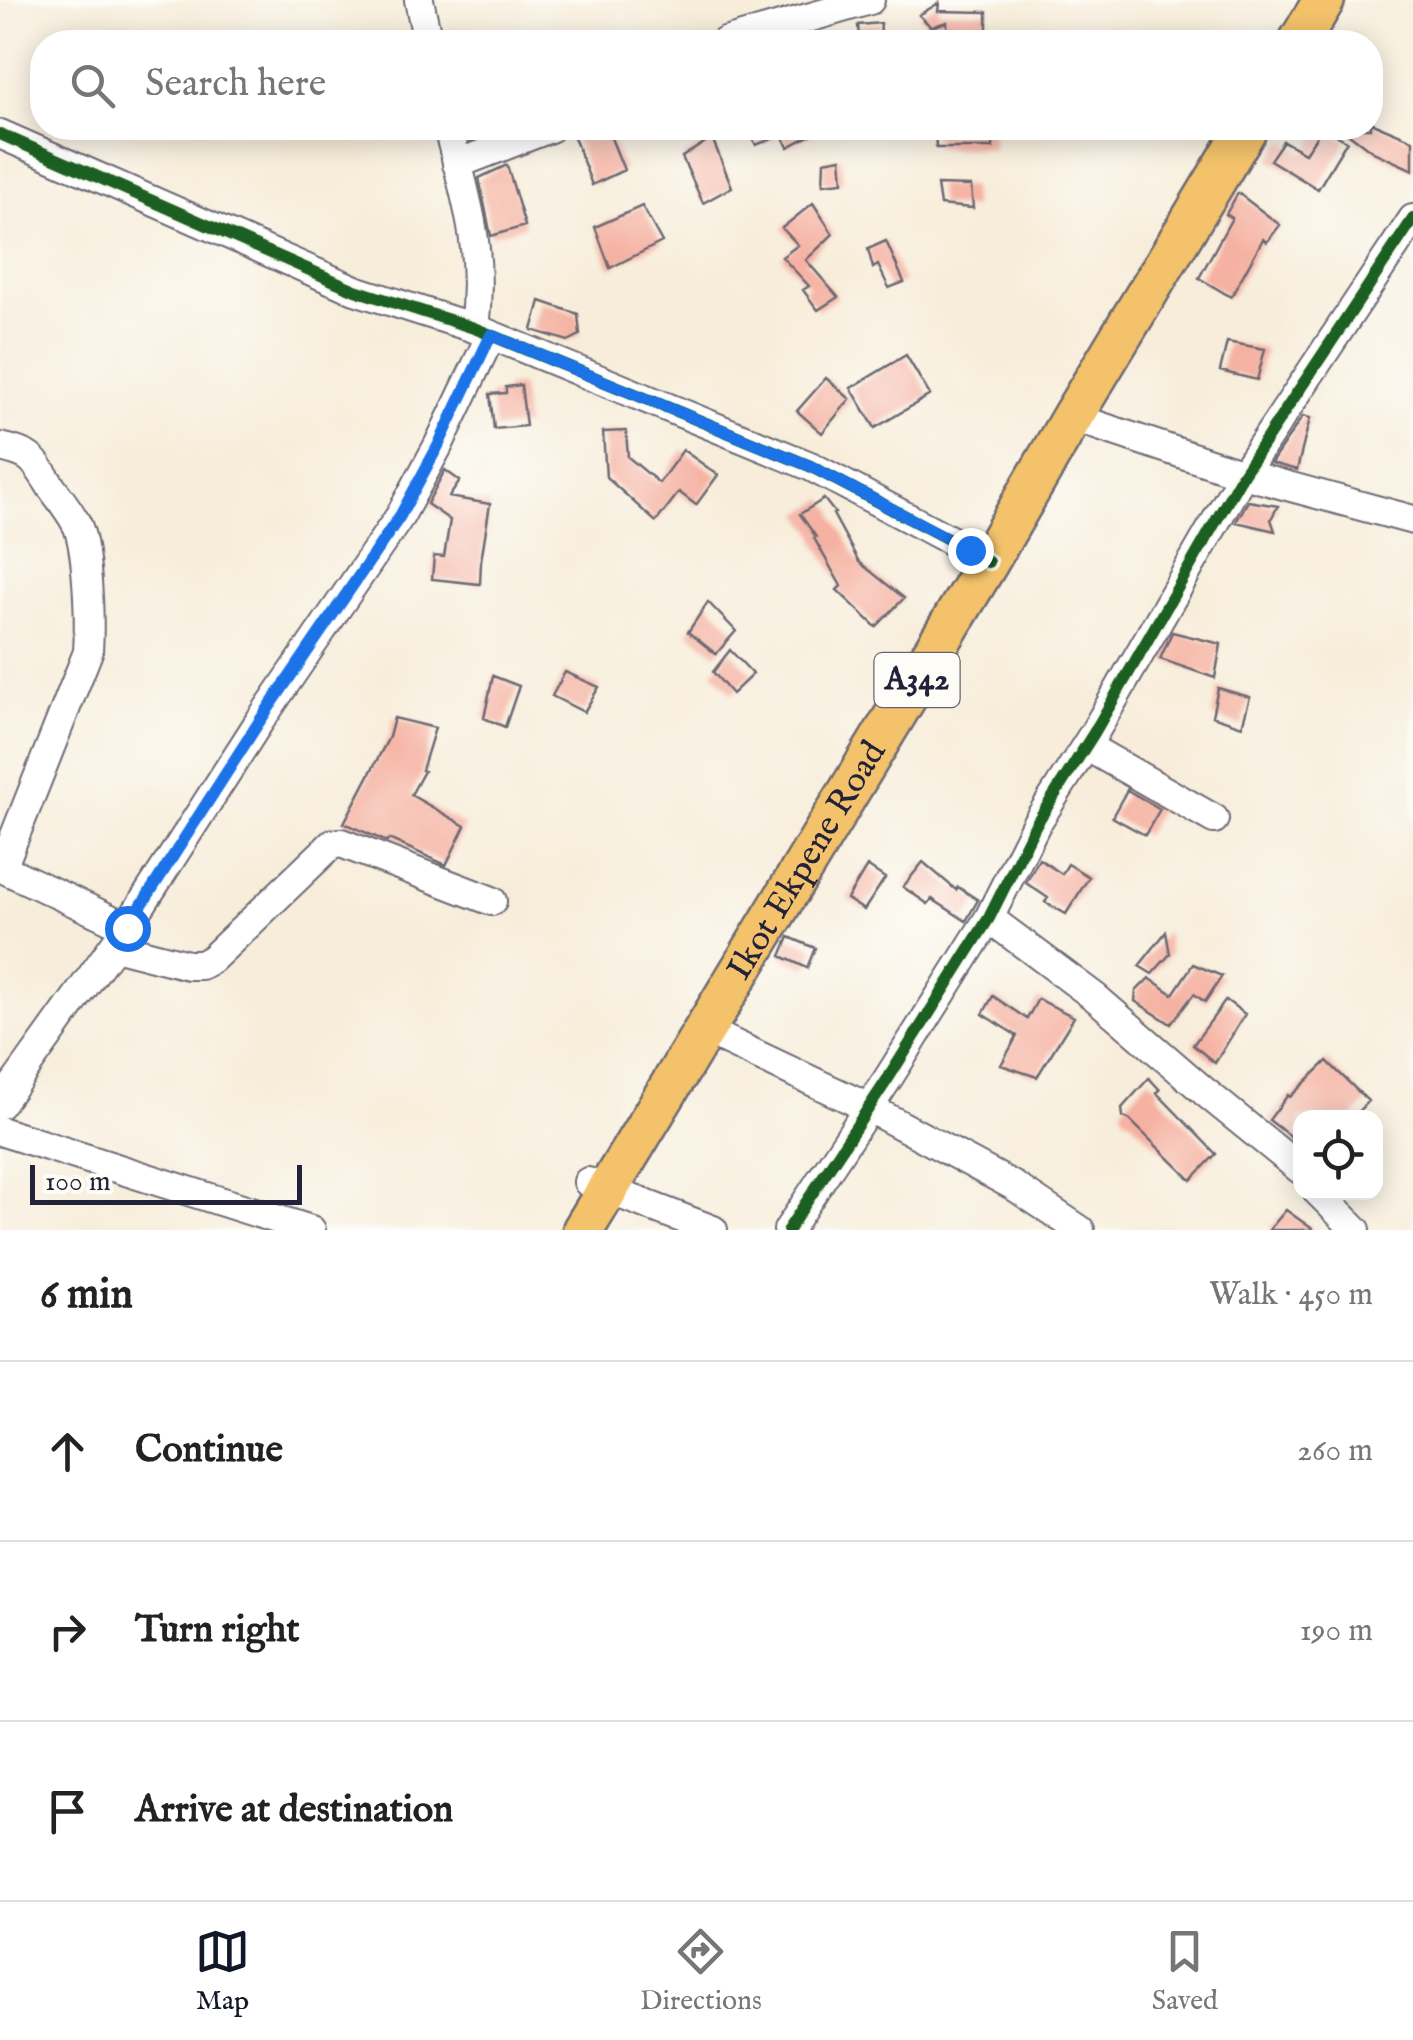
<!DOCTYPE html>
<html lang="en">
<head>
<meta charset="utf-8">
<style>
	:root { --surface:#fff; --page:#f6f6f6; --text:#222; --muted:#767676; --line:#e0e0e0; --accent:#111827 }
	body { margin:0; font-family:"IM FELL English",serif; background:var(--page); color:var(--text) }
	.controls { position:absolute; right:30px; bottom:30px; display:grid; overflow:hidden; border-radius:20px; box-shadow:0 5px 25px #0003 }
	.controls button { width:90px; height:90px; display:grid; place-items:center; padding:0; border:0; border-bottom:2px solid var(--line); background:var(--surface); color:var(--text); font:50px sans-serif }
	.scale { position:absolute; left:30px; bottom:25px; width:272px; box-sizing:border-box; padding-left:10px; border:5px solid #22223b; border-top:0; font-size:28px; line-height:35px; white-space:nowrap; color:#22223b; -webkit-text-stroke:8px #fdfcf7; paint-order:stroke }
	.stop { position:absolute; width:30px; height:30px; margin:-22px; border:8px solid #1a73e8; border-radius:50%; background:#fff }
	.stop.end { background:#1a73e8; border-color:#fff; box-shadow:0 2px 10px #0008 }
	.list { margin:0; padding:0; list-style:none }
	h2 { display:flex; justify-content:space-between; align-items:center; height:130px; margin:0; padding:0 40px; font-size:42px }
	h2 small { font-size:32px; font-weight:400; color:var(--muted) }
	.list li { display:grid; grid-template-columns:65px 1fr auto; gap:30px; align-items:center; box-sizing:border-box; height:180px; padding:0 40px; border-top:2px solid var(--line) }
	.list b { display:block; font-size:38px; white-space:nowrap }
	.list em { font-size:32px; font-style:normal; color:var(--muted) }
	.icon { flex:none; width:55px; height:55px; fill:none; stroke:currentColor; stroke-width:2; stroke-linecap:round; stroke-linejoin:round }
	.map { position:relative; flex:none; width:1413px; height:1230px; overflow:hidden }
	.search { position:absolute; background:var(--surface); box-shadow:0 5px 25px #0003; left:30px; right:30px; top:30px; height:110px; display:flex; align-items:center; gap:25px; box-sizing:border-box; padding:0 35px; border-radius:40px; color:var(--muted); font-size:38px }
	.sheet { height:670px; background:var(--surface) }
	nav { display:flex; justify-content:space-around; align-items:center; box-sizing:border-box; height:140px; border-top:2px solid var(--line); background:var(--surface); font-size:28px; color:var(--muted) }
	nav a { display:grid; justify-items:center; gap:5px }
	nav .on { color:var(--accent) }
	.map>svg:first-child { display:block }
	.building { fill:#f5b1a1 }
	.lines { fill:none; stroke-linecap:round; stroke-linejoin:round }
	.minor-casing { stroke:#6d6973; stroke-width:32 }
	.highway-casing { stroke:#6d6973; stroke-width:45 }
	.minor { stroke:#fff; stroke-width:28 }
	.highway { stroke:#f3c26a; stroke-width:40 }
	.cycleway-casing { stroke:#fdfcf7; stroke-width:19 }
	.cycleway { stroke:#1b5e20; stroke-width:12 }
	.route { stroke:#1a73e8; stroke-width:12 }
	.labels { text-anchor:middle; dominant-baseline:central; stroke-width:9; stroke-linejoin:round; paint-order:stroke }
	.shield { fill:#fdfcf7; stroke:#646373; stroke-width:2.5 }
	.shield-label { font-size:32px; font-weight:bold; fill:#22223b }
	.street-label { font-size:35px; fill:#22223b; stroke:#fdfcf7 }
</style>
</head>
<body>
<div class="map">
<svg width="1413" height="1230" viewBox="0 0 1413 1230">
	<rect width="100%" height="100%" fill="#fdfcf7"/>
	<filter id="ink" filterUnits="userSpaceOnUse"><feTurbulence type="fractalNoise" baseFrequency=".01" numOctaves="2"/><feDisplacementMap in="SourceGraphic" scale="20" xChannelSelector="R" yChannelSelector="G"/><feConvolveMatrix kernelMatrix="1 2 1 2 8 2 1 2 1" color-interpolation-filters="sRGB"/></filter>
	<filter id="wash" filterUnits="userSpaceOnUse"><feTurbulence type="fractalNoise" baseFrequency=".0048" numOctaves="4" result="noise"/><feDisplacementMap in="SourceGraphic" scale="40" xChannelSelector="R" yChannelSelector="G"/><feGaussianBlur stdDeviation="2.25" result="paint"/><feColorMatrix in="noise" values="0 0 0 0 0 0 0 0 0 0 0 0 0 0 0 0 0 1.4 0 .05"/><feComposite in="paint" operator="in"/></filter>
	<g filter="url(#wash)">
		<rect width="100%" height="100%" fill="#f7edda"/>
		<g id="blocks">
			<!-- building -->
			<path class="building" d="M939,3L938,11L987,12V42H948L947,22L931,27L919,15Z
				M881,23L880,39L859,38L858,25Z
				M1370,122L1413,140V170L1373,152L1341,128H1370Z
				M598,128H607L624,170L592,185L574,137Z
				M747,128H824L788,147L782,135L756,145Z
				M935,128H993V148H936Z
				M1322,128L1347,141L1318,189L1270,160L1283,141L1305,153Z
				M712,138L732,187L703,203L682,157Z
				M841,158L843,182L823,184L824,161Z
				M507,165L525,226L491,236L479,178Z
				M937,185L971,186L973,208L940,205Z
				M1238,193L1280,225L1267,242L1263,239L1231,297L1199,278L1232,218L1226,214Z
				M813,203L833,234L806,260L838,297L818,310L803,290L809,286L782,257L798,245L782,228Z
				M642,206L662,242L610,268L595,227Z
				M886,241L904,282L889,288L878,265L873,268L868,249Z
				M540,301L578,314L580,335L568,341L532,330Z
				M1227,342L1265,349L1257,380L1220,371Z
				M906,355L930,395L875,428L851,388Z
				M826,378L850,399L822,433L797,411Z
				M521,385L526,426L494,429L490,394L506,393V387Z
				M1303,416L1310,418L1297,470L1271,463Z
				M626,431L628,457L659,483L683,450L718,475L696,505L679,492L656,522L606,477L603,432Z
				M445,470L460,481L449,497L490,504L481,561L480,584L432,579L434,556L444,557L450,520L427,504Z
				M824,499L835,513L833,514L859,562L904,598L876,627L837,590L841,586L814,538L816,537L800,514Z
				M1248,501L1278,506L1271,519L1275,531L1236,522Z
				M708,602L736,631L716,654L688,632Z
				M1172,632L1221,644L1215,678L1160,659Z
				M730,650L753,674L732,694L713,672Z
				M565,672L599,687L584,712L552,696Z
				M493,676L519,686L505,727L484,718Z
				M1218,688L1250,697L1242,726L1212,716Z
				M394,718L435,728L422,770L424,771L411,795L465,826L446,865L389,839L387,842L344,823L389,737Z
				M1127,790L1160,809L1145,835L1112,817Z
				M1039,859L1062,874L1068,864L1089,877L1066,914L1045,902L1048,898L1026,883Z
				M923,862L956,890L958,887L978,900L966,921L932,899L928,904L903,887Z
				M867,866L885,878L864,910L847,899Z
				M1166,932L1170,954L1152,974L1139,966Z
				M789,937L815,948L807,968L781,956Z
				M1193,964L1222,976L1205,1002L1194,994L1171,1024L1135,1001L1136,991L1149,978L1173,994Z
				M993,996L1027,1019L1038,999L1074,1017L1037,1077L1001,1065L1017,1036L983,1014Z
				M1226,1000L1245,1014L1215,1063L1193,1045Z
				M1327,1061L1368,1101L1352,1118H1300V1144L1269,1120L1288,1095L1290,1097Z
				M1149,1078L1160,1090L1157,1093L1216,1154L1191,1180L1129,1119L1123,1117L1122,1108Z
				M1286,1210L1314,1230H1269Z"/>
		</g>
	</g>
	<g filter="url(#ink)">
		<use href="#blocks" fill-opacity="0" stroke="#6d6973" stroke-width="2.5"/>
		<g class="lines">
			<!-- minor casing -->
			<g class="minor-casing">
				<path id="minor" d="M419,0L428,42
					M725,42L870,0
					M448,128C467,200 484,251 474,328
					M0,134L355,290L474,328L810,466L969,550L988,562
					M457,164L550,128
					M1072,417L1243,474L1413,520
					M0,447C34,454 34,460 52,488C61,500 72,514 78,527C88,554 90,622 88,652L2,868
					M1086,746L1214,819
					M0,867L127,927
					M989,918L1096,998L1205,1092L1300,1169
					M114,946L188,965H201L212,959L332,844L341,843L492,901
					M704,1030L869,1108L1014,1186L1080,1230
					M0,1104L127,927L259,722L400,516L438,446L491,335
					M0,1131L311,1230
					M588,1182L713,1230
					M1318,1192L1356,1230
					M788,1230L889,1077L989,918L1036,824L1094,733L1243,474L1413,219"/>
			</g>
			<!-- highway casing -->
			<g class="highway-casing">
				<g id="highway">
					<path d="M1299,42L1324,0"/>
					<path id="s1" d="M583,1230L988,562L1072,417L1247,128"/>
				</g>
			</g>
			<!-- minor -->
			<use href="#minor" class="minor"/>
			<!-- highway -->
			<use href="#highway" class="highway"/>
			<!-- cycleway casing -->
			<g class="cycleway-casing">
				<path id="cycleway" d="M0,134L355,290L474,328L810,466L969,550L988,562
					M788,1230L889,1077L989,918L1036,824L1094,733L1243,474L1413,219"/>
			</g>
			<!-- cycleway -->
			<use href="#cycleway" class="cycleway"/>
		</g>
	</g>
	<g class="lines" filter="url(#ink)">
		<!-- route -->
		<path class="route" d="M127,928L259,722L400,516L438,446L491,335L810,466L970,550"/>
	</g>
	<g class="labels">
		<!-- shield labels -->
		<rect class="shield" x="874.5" y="653" width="85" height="54" rx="8"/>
		<g class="shield-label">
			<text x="917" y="680">A342</text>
		</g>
		<!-- street labels -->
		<g class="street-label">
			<text stroke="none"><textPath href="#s1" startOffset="432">Ikot Ekpene Road</textPath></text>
		</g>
	</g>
</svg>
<div class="controls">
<button><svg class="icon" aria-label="locate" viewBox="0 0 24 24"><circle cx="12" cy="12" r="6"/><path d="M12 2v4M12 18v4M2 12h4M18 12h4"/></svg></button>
</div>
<div class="scale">100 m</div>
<div class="stop" style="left:127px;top:928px"></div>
<div class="stop end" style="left:970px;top:550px"></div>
<div class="search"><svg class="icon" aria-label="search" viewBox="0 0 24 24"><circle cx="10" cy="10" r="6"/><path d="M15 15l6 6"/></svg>Search here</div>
</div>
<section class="sheet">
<h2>6 min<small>Walk · 450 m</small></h2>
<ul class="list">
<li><svg class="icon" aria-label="ahead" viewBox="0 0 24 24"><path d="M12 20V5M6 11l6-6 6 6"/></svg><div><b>Continue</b></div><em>260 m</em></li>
<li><svg class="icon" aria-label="right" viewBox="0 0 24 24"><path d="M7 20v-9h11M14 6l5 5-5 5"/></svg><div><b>Turn right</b></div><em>190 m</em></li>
<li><svg class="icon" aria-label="arrive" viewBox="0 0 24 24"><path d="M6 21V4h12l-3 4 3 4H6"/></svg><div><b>Arrive at destination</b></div></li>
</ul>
</section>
<nav>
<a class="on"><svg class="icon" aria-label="map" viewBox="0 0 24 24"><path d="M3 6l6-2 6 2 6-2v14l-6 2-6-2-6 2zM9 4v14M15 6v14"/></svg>Map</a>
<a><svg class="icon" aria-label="directions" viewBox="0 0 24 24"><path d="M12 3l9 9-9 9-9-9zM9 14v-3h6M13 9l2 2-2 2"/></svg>Directions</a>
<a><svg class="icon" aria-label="saved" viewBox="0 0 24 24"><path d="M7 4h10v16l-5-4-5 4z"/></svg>Saved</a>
</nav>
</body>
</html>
